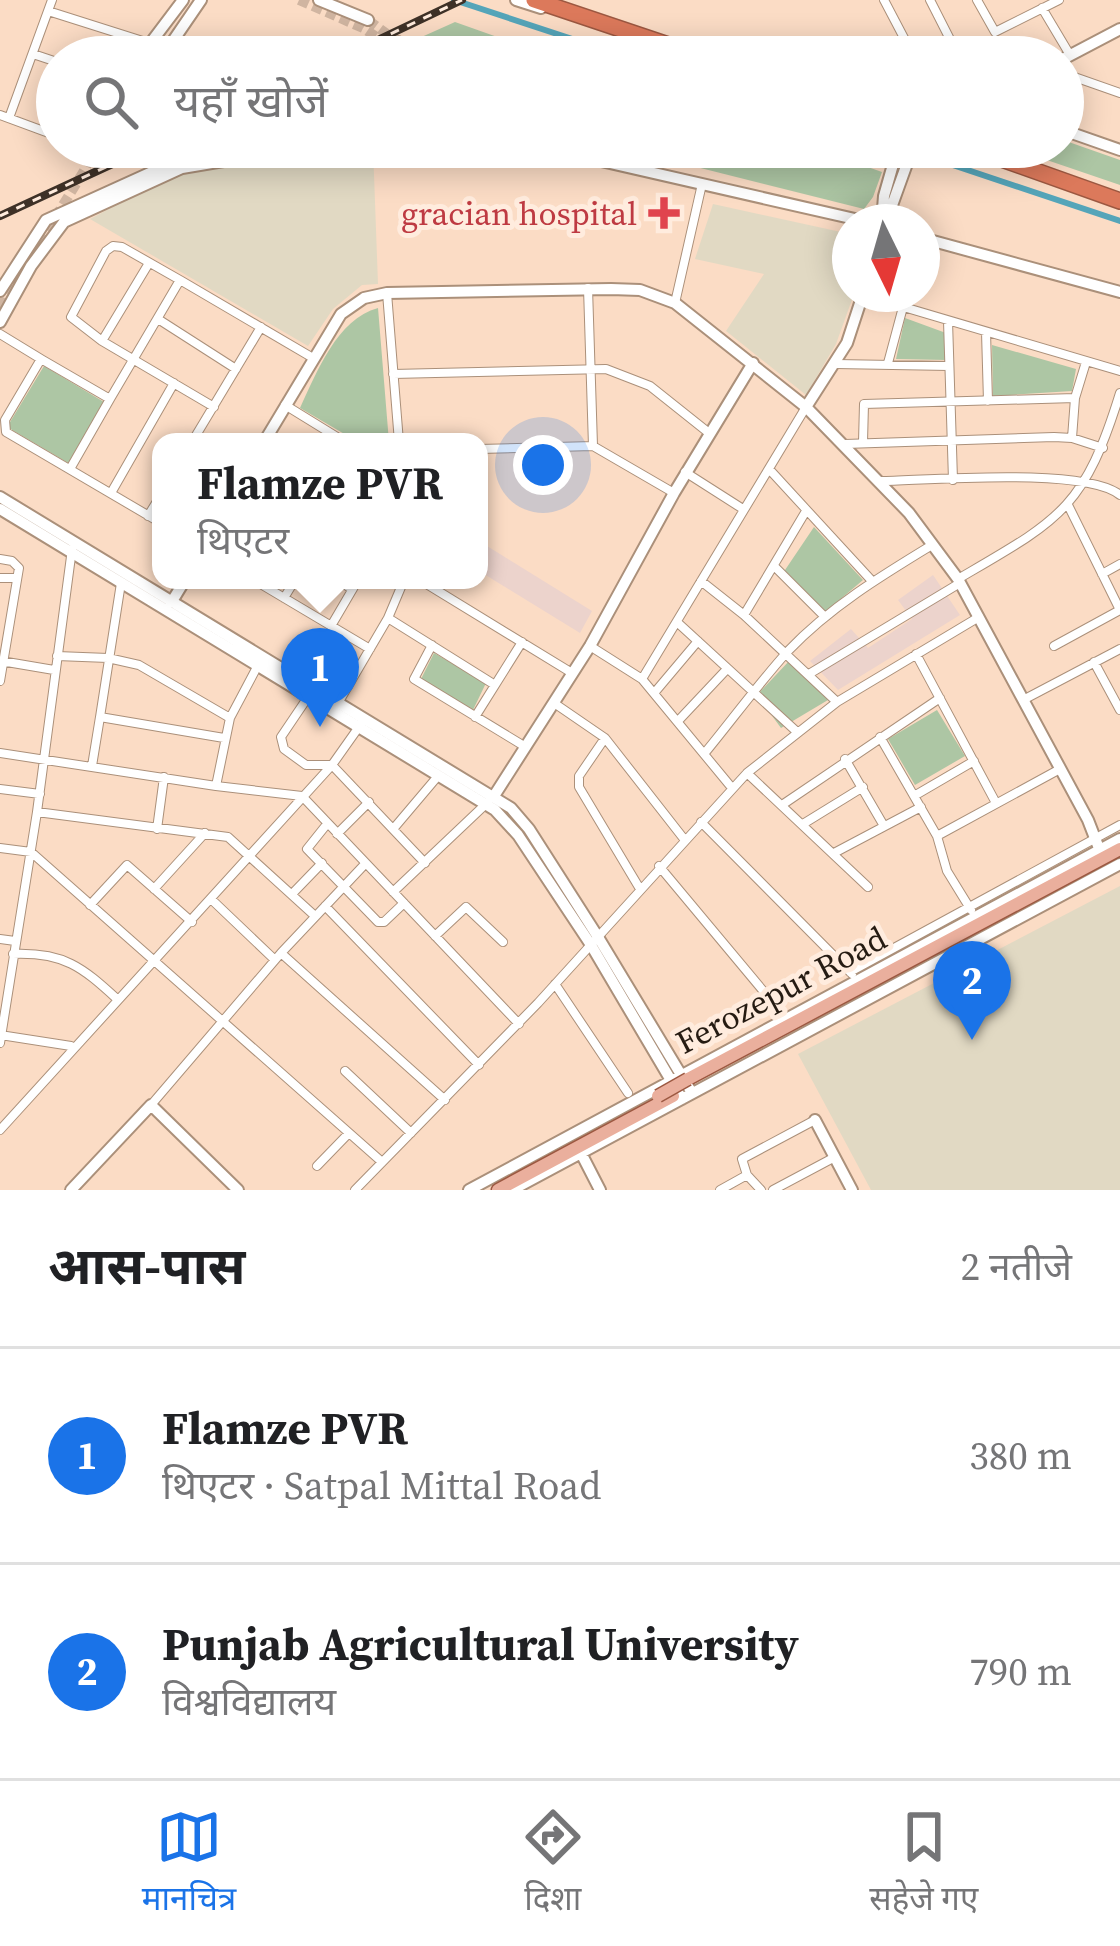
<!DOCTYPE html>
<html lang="hi">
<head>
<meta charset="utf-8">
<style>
	:root { --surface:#fff; --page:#f6f6f6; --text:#202124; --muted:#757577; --line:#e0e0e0; --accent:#1a73e8 }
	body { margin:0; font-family:"Source Serif 4","Noto Sans Devanagari",serif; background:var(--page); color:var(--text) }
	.compass { position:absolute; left:832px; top:204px; width:108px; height:108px; border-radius:50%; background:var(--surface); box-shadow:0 6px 30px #0003; rotate:175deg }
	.you { position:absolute; left:543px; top:465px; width:42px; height:42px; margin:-30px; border:9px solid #fff; border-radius:50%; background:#1a73e8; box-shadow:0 0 0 18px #1a73e833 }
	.badge { display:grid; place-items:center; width:78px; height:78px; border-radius:50%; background:var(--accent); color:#fff; font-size:39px; font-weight:700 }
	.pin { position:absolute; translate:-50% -99px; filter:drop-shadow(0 3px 6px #0008) }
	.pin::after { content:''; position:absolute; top:63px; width:42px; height:36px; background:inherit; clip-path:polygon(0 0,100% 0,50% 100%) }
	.popup { position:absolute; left:152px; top:433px; width:336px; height:156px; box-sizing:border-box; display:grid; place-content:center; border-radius:24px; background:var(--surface); filter:drop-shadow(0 3px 9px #0005); font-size:39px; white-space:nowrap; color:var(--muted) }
	.popup b { font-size:45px; color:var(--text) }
	.popup::after { content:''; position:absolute; left:50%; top:100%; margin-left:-24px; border:24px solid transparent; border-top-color:var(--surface) }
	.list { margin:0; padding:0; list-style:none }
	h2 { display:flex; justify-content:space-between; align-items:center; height:156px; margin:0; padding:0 48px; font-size:51px }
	h2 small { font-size:39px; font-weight:400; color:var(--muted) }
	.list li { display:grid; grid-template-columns:78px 1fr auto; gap:36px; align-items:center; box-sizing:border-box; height:216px; padding:0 48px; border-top:3px solid var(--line) }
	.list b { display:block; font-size:45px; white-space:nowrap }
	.list p { margin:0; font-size:39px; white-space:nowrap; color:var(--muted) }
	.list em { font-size:39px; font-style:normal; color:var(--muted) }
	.icon { flex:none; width:66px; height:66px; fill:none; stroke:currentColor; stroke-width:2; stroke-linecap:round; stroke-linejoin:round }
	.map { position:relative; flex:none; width:1120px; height:1190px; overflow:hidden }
	.search { position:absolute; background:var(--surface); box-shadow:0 6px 30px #0003; left:36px; right:36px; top:36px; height:132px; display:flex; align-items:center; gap:30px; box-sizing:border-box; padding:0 42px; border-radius:66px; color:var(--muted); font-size:45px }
	.sheet { height:588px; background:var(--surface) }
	nav { display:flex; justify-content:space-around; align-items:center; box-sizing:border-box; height:168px; border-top:3px solid var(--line); background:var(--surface); font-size:33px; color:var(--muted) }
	nav a { display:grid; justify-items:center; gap:6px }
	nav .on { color:var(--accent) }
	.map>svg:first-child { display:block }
	.commercial { fill:#ecd3cc }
	.education { fill:#e1d9c3 }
	.green { fill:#adc6a4 }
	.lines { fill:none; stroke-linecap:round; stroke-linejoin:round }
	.canal { stroke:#55a5b9; stroke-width:6 }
	.secondary-tunnel { stroke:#d0b5a1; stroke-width:10; stroke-dasharray:10 5; stroke-linecap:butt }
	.street-casing { stroke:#ab907a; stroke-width:10 }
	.secondary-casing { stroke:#ab907a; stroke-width:14 }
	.primary-casing { stroke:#9c5841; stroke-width:15 }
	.highway-casing { stroke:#9c5841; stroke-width:18 }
	.street { stroke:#fff; stroke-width:8 }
	.secondary { stroke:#fff; stroke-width:10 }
	.primary { stroke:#eaaf9d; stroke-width:12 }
	.highway { stroke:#dc795b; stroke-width:15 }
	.rail-casing { stroke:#3e3127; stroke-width:8 }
	.rail { stroke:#ffecde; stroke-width:3; stroke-dasharray:9; stroke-linecap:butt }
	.primary-bridge-casing { stroke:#9c5841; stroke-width:15; stroke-linecap:butt }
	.primary-bridge { stroke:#eaaf9d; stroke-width:12 }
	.health-dot { fill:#e0444e; stroke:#ffecde; stroke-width:4.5 }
	.labels { text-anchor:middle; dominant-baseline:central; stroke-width:10; stroke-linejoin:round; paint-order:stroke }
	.health-label { font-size:33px; fill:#be3a42; stroke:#ffecde; text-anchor:end }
	.street-label { font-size:33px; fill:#251b12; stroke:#ffecde }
</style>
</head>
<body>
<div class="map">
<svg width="1120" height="1190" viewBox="0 0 1120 1190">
	<rect width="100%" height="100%" fill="#fbdcc5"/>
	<!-- commercial -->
	<path class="commercial" d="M479,541L592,611L580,633L479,571Z
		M933,575L960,615L838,690L810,661L851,629L868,648L912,619L898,600Z"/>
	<!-- education -->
	<path class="education" d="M373,147L378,284L362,285L333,309L308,346L90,219L182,170L303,149Z
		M713,204L850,234V294H854L836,344L806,395L726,331L764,274L695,259Z
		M1120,886V1190H871L798,1054Z"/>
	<!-- green -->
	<path class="green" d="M455,22L554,57H377Z
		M1063,140L1120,160V185L1009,147H1063Z
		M617,147H811L882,172L873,197L864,209Z
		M378,308L389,442H358L300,408C317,372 337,319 378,308Z
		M905,318L946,333L947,360L896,359Z
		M992,345L1076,369L1072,391L993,396Z
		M44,366L104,402L70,464L7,427Z
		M814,527L863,580L823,614L783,573Z
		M434,653L486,683L473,710L421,679Z
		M790,660L828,700L781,728L757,695Z
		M937,710L965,756L915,785L888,739Z"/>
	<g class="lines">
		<!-- canal -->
		<path class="canal" d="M454,0L627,57
			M899,147L1120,221"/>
		<!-- secondary-tunnel -->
		<path class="secondary-tunnel" d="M299,0L363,28L406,57
			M368,20L395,40
			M0,307L84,171L95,147"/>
		<!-- street casing -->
		<g class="street-casing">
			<path id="street" d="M884,0L914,57
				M930,0L959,57
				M977,0L995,32L1059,0
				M1042,8L1070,55
				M48,11L149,43
				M33,54L57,62
				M1063,73L1120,93
				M0,115L57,136
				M9,118L52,0
				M180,280L122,247L113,246L106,251L71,317L102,341L214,407
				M588,288L593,446
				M387,293L399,442
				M863,295L1120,371
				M675,303L702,184
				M158,319L236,369
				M948,321L953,480
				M986,332L988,401
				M0,334L41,359
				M102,341L149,263
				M888,363L903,307
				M836,364L949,366
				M393,374L606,369L650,386L709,433
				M110,399L180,280L313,358
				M285,405L345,442
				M1072,438L1075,398
				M192,442L261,327
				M863,442L864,404L1075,398L1086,362
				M845,444L1054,437L1072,438L1103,448
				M479,449L593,446L674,493
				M70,469L110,399L41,359L5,420L6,432L161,523
				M769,469L872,581
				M685,472L743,509
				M881,481C931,480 1085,467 1120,495
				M111,493L174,383
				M148,516L161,495
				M0,559L12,561L19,568L0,681
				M774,566L825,617
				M1102,574L1120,564
				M0,578H17
				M958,579C1059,520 1084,510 1120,393
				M254,580L370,649
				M337,580L352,589
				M420,580L572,673
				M701,581L744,615L806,511
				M121,583L100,717L224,738
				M284,598L295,580
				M744,615L837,702
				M388,618L495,685
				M678,623L796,731
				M331,626L358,580
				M432,645L414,679L524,746
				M590,646L642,679L806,407
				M1054,646L1120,610L1068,505
				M916,654L996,803
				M57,656L108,658L139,665L230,718
				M1,661L54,670
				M1094,662L1120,710
				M257,667L230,718L216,786L302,796L519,1024
				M809,674L960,583
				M642,679L732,788
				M655,692L698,641
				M308,697L281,737L284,749L306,765H332L425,863
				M1023,700L1120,649
				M554,703L605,738L684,839
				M337,705L388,618L404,580
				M475,717L522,642
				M678,721L727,669
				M880,737L937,836L947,871L971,910
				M605,738L579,776V787L640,889
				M0,753L216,786
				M704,754C732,720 759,683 788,651C830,607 881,576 932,545
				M845,759L884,826
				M92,766L100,717
				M747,773L868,887
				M0,789L40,794
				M914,796L974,761
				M782,805L940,698
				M37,812L228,837L315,916
				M701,822L852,974
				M327,824L307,849L378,922H384L404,903
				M803,824L863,787
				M394,828L438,776
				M157,829L164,777
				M337,834L369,802
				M937,836L1060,769
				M0,848L31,852L382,1162
				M834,853L921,807
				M659,866L785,1017
				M154,889L205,833
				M393,892L488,802
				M292,894L322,863
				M211,899L275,960
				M90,905L127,865L192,922
				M325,906L479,1065
				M435,936L466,907L503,942
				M0,939L15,941
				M281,953L445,1100
				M13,954C64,952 82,967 117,999
				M850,972L1120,825
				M555,984L628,1093
				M0,1035L71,1046
				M0,1043L37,812L72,549
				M345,1071L411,1133
				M151,1105L281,953L365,864
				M0,1130L332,765L361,724
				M317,1166L349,1133
				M747,1175L742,1159L815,1120
				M355,1190L538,1003L747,773L837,702L979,617
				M720,1190L747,1175L761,1190
				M773,1190L835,1157"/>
		</g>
		<!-- secondary casing -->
		<g class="secondary-casing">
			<path id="secondary" d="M319,0L368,20
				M516,0L541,8
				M398,42L413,57
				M696,48L722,57
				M140,57L183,0
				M162,57L201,0
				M1063,59L1120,29
				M1063,130L1120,150
				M87,147L100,153L103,147
				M540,147L868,222
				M948,147L976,157
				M222,153L255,147
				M882,222L884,196L898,147
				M886,222L913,147
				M922,238L1120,292
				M0,291L46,220L187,156L227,147
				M0,322L31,266L64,222L182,168L308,147
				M806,407L847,343L863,294
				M264,442L341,314L364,298L387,293L611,289L640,290L675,303L806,407L909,513L958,579L1088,820L1100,851
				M0,497L511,808L529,829L598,937L692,1093
				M0,509L495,810L518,835L591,945L682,1099
				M171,603L185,580
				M494,796L590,646L674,493L753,363
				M815,1120L852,1190
				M582,1155L600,1190
				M71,1190L151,1105L238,1190
				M469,1190L1120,839
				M512,1190L1120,864"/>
		</g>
		<!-- primary casing -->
		<g class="primary-casing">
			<path id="primary" d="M688,1079L1120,849
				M498,1190L673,1096"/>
		</g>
		<!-- highway casing -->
		<g class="highway-casing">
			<path id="highway" d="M534,0L704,57
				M968,147L1120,201"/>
		</g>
		<!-- street -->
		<use href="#street" class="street"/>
		<!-- secondary -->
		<use href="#secondary" class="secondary"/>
		<!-- primary -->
		<use href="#primary" class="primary"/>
		<!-- highway -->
		<use href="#highway" class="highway"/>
		<!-- rail casing -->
		<g class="rail-casing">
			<path id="rail" d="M342,57L462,0
				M0,216L149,147"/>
		</g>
		<!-- rail -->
		<use href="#rail" class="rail"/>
		<!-- primary-bridge casing -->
		<g class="primary-bridge-casing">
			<path id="primary-bridge" d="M658,1096L688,1079"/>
		</g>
		<!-- primary-bridge -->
		<use href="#primary-bridge" class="primary-bridge"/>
	</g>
	<!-- markers -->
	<path class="health-dot" d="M658 195h12v12h12v12h-12v12h-12v-12h-12v-12h12z"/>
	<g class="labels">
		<!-- health labels -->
		<g class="health-label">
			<text x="637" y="213">gracian hospital</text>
		</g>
		<!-- street labels -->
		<g class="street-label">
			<text transform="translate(781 990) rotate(-28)">Ferozepur Road</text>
		</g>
	</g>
</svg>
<svg class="compass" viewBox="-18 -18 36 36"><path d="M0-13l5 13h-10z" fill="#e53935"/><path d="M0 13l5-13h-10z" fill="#757577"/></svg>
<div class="you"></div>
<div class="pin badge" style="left:320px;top:727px">1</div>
<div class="popup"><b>Flamze PVR</b>थिएटर</div>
<div class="pin badge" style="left:972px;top:1040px">2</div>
<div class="search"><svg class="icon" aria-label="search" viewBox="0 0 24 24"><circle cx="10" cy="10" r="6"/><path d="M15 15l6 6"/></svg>यहाँ खोजें</div>
</div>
<section class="sheet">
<h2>आस-पास<small>2 नतीजे</small></h2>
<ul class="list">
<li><span class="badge">1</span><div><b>Flamze PVR</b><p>थिएटर · Satpal Mittal Road</p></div><em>380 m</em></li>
<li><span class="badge">2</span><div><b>Punjab Agricultural University</b><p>विश्वविद्यालय</p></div><em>790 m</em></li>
</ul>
</section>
<nav>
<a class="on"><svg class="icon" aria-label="map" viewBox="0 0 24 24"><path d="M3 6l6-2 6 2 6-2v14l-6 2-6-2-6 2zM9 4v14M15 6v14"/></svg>मानचित्र</a>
<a><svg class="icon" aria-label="directions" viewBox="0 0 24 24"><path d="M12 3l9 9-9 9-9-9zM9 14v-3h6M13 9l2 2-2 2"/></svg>दिशा</a>
<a><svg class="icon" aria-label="saved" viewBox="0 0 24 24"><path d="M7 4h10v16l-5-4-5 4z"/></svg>सहेजे गए</a>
</nav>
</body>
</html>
